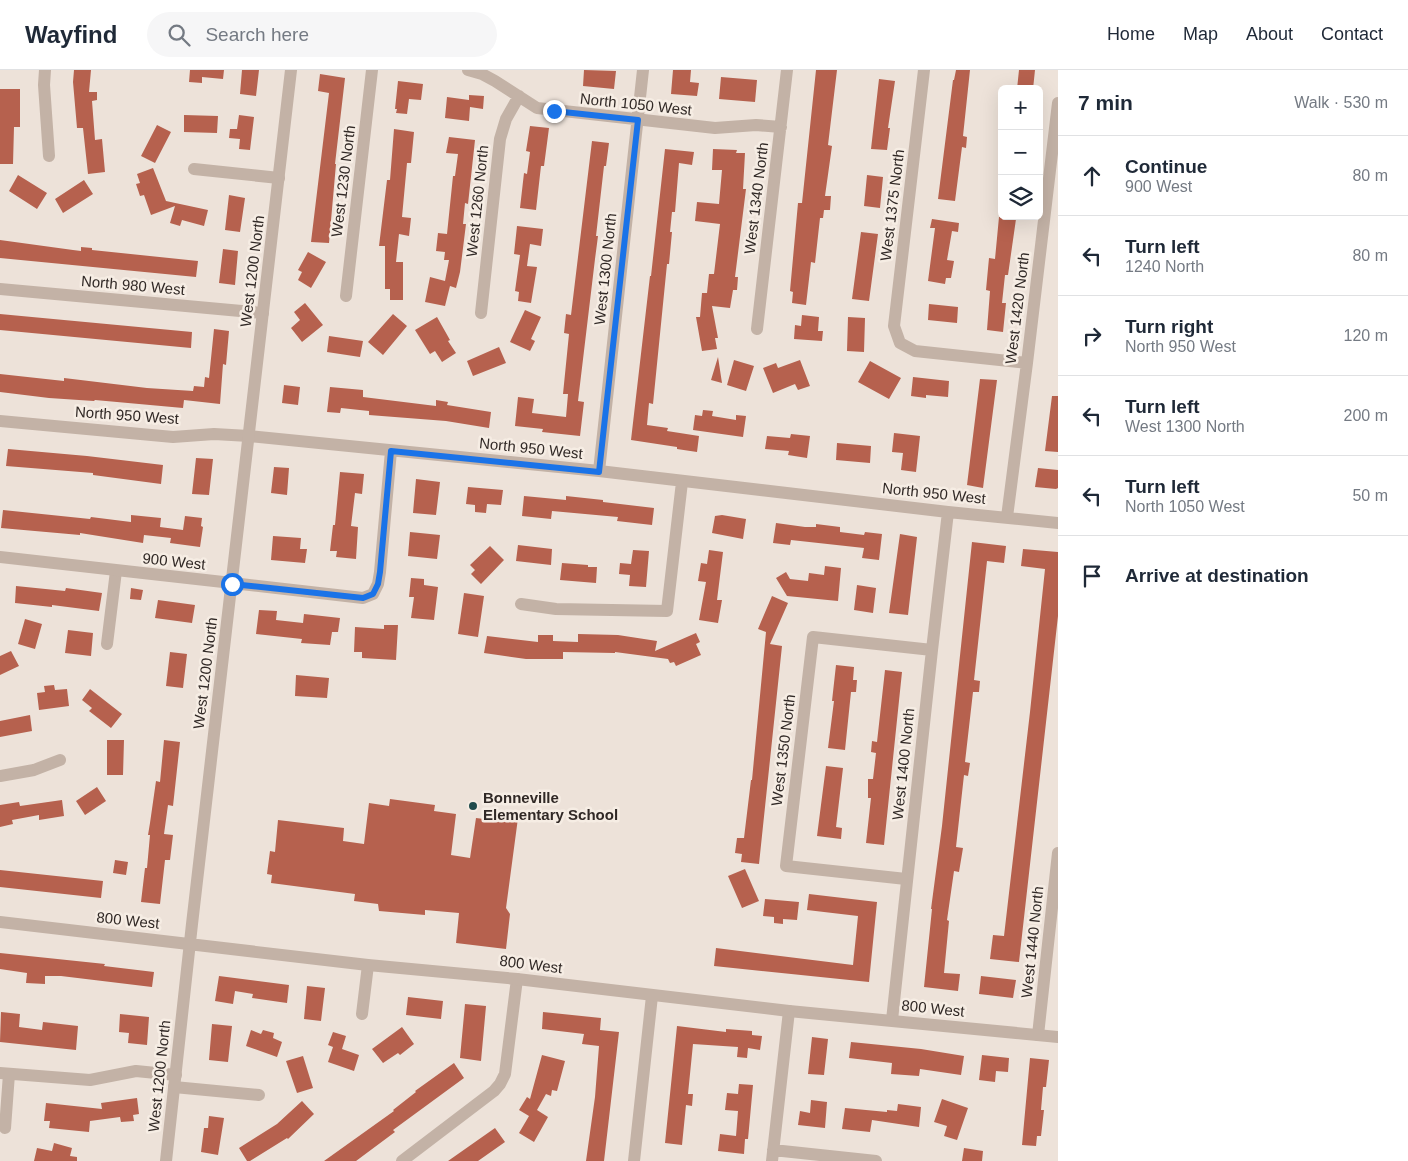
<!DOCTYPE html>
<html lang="en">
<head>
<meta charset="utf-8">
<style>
	:root { --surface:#fff; --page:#f6f6f7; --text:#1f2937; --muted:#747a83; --line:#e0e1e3 }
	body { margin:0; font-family:Helvetica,sans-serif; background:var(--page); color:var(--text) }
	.controls { position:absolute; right:15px; top:15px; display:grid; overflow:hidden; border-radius:8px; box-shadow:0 5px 20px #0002 }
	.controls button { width:45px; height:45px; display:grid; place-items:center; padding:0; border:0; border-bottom:1px solid var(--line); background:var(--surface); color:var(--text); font:25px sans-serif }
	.stop { position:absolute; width:15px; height:15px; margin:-11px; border:4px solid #1a73e8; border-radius:50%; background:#fff }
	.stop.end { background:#1a73e8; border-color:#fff; box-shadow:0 1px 5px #0008 }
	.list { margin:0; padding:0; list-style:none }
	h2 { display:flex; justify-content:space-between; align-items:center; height:65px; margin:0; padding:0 20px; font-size:21px }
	h2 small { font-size:16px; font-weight:400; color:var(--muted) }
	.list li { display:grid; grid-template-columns:32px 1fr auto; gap:15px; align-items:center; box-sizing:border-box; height:80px; padding:0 20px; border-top:1px solid var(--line) }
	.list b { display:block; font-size:19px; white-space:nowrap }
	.list p { margin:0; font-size:16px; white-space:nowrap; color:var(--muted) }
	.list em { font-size:16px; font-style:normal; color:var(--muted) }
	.icon { flex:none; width:28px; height:28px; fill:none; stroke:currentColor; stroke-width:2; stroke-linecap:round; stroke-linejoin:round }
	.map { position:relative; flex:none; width:1058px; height:1091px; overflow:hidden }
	header { display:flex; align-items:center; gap:30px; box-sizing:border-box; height:70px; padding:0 25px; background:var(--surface); border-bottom:1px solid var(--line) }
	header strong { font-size:24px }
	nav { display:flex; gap:28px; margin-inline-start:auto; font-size:18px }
	.search { width:350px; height:45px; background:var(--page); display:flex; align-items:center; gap:12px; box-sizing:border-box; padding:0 18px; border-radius:28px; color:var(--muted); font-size:19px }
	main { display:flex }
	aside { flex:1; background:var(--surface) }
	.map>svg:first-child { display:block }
	.building { fill:#b6614e }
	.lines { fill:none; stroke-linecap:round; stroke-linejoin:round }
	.minor { stroke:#c3b2a6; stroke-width:12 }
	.tertiary { stroke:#c3b2a6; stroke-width:12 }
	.route { stroke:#1a73e8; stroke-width:6 }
	.poi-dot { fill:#214c4d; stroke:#f6ede4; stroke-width:2 }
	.labels { text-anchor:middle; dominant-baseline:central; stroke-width:5; stroke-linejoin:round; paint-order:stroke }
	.street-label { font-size:15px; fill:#312926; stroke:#f6ede4 }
	.poi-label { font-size:15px; font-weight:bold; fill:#312926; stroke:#f6ede4; text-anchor:start }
</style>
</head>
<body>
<header>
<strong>Wayfind</strong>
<div class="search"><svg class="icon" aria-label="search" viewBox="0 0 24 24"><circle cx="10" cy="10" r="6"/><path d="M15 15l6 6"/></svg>Search here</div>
<nav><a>Home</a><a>Map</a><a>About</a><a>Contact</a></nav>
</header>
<main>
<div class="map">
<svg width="1058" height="1091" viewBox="0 0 1058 1091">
	<rect width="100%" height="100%" fill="#ede2d9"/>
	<!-- building -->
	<path class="building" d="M74,0H91L89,22H97V30L92,31L95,70L102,69L105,102L88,104L83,58H77L73,12Z
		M190,0H224L223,9L202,7V13L189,12Z
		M242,0H259L256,26L240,24Z
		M584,0L616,1L614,19L583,16Z
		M673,0H691L690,12L699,13L697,26L671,24Z
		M816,0H837L828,75L832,76L825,126H831L830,140H824L823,148H820L815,193L811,192L806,235L792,233L793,222L790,221L798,133H802Z
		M956,0H970L963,66L967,67L966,78L962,77L955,131L938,129L953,10H954Z
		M1019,0H1035L1033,19H1017Z
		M320,4L345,8L335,94H336L329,173L311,172L329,23L318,21Z
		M721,7L757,10L755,32L719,29Z
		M879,9L895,11L888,58H890L887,80L871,79Z
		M398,11L423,14L421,30L409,29L407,44L396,43L397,39H395Z
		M0,19H20V57H14L13,94H0Z
		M469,25L484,26L483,39L470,37L469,51L445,48L447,27L469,30Z
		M184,45L218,46L217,63L184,62Z
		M239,45L254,47L250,80L239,79L240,69L229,68L230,59H237Z
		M157,55L171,62L155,93L141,86Z
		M530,56L549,58L544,96H541L536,140L520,138L524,103L527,104L530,82L526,81Z
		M394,59L414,62L411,93H407L402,147L411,148L409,166L399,164L396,192H403V230H390V219H385V176H379L387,110H390Z
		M449,67L475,70L468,134L465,133L463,154H466L460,202L456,218L450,216L445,236L425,232L430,207L445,211L449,190H444L445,182L436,181L438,163L447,164L453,106H455L458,84L446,83Z
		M592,71L609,73L606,96H604L596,166H598L595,189L578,331L584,332L580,366L542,362L543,359L515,356L518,327L534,329L532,343L566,347L568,324H563L569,264L564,263L566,244L571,245Z
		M665,79L694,82L692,95L679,93L675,142H672L670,162H672L669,194H667L653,334L649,333L647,355L668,358L667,361L699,366L697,382L677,379V377L631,370L650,206H651Z
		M713,79L737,80L736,83H745L743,119H746L735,207H738L737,220H733L730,238L712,236L718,268H715L717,279L702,281L696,247H700L702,223H707L709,204H714L720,154L695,151L697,132L719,134L722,100H712Z
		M153,98L166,131L208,140L204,156L182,150L180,156L170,153L175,136L151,145L144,125L140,126L136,114L140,113L137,104Z
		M18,105L47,123L37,139L9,121Z
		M867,105L883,107L880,138L864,136Z
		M84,110L93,124L63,143L55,129Z
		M229,125L245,128L240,162L225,160Z
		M999,147L1016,149L1008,205H1005L1002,233H1006L1003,262L987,260L990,221L986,220L989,188L995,189Z
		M932,149L959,153L958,162L952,161L947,190L954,191L951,208H946L945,214L928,211L935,158H930Z
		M517,156L543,159L541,176L530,174L527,196L537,197L531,233L518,231L519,222L515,221L520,185L514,184Z
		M861,162L878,164L869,231L852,229Z
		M0,170L73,180L81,181V177L92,178V180L198,191L196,207L0,188Z
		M223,179L238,181L235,215L219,213Z
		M308,182L326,192L311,218L298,210L302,202L298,200Z
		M305,233L323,255L302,272L291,258L300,250L294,242Z
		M929,234L958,237L957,253L928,250Z
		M525,240L541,247L531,269L535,271L530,281L510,272Z
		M0,244L192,262L191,278L0,260Z
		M393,244L407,256L383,285L368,272Z
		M802,245L819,247L818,261H823L822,271L794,269L795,255L801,256Z
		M437,247L450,270L448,271L456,283L442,292L435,281L430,284L415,260Z
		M848,247L865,248L864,282L847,281Z
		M214,259L229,261L226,295L223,294L220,334L184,330L183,338L95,330L94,331L49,328L0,322V304L64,311V308L147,318L193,321L194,316L204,317L205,307L209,308Z
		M329,266L363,271L360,287L327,282Z
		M499,277L506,293L473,306L467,291Z
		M718,287L722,313L711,310Z
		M734,290L754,296L746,321L727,315Z
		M800,290L810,316L798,320L795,314L773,323L763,298L776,293L778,298Z
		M870,291L901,308L889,329L858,312Z
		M913,307L949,311L948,327L926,325V328L911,326Z
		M980,309L997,310L983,418L967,415Z
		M284,315L300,317L298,335L282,333Z
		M330,317L363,320V327L436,336V330L448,332L447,335L491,342L489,358L446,351L369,345V341L341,338L340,343L327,342Z
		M1052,326H1058V382L1045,381Z
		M703,340L713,341L712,346L736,350V345L746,346L743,367L693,360L695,345L702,346Z
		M894,363L920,366L916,402L901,400L903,383L892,382Z
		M791,364L810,366L807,388L788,385L789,381L765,379L767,366L790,368Z
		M837,373L871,376L870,393L836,390Z
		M8,379L87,386L163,395L161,414L93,405V403L6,396Z
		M196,388L213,389L209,425L192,424Z
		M274,397L289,398L287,425L271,423Z
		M1038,398L1058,400V418L1056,419L1035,417Z
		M340,402L364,404L362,424L355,423L351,456L358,457L356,489L336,487L337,481H330L333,455H335Z
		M416,409L440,412L436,445L413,443Z
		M468,417L503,420L501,435L487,434L486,443L475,442V435L466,434Z
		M524,426L566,430V426L603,430V432L654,438L652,455L617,451L618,447L552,441L551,449L522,446Z
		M3,440L90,449L91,447L131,452V445L161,448L160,457L183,460L185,446L202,448L201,456L203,457L200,477L170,473L171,468L144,465L143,473L80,463V465L1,458Z
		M722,445L746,449L743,469L712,463L715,446Z
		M776,453L805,457H816V454L840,457V462L864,465L865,462L882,464L879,490L862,488L864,478L791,470L790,475L773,473Z
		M410,462L440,465L437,489L408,486Z
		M900,464L917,467L908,545L889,543Z
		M273,466L301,468L300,479H307L305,493L271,490Z
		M972,472L1006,476L1004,493L987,491L974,610L980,611L979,622H973L965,692L970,693L968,706L964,705L956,777L963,778L959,802L954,801L947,850L949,851L944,903L960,904L958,921L924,917L932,839H931L942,756Z
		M518,475L552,479L551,495L516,491Z
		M490,476L504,490L481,514L471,504L475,500L470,495Z
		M1023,479L1058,482V546L1019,892L990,889L993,865L1004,866L1030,642L1045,499L1021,496Z
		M633,480L649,481L646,517L629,516L630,505L619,504L620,493L631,494Z
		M709,480L723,482L717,530H722L718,553L699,550L706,512L698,511L701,493L707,494Z
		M562,493L588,495V497H597L596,513L560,510Z
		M825,496L841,498L838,531L787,526L776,508L786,502L790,509L808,511L809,503L824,505Z
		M411,508L424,509V515L438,517L434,550L411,548L414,527H409Z
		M857,515L876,518L873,543L854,540Z
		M16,516L65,521L66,518L102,523L99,541L52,535V537L15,533Z
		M131,518L143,520L141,530L130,529Z
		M464,523L484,526L478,567L458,564Z
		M772,526L788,533L770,574L782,576L759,794L741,792L742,784L735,783L737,768H744L751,710H752L766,562L758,559Z
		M158,530L195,535L192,553L155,548Z
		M259,540L277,541L276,550L303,553L304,544L340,548L338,562H332L330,575L301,573L302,569L256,564Z
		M25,549L42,554L35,579L18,574Z
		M384,555H398L396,590L362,588V582H354L355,557L384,559Z
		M68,560L93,563L91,586L65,583Z
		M696,563L700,572L696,574L701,585L676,596L674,592L670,593L668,589L615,582V583L563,582V589H526L484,583L487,566L538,572V565H553V571L578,572V564L618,565L657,571L655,581Z
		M11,581L19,596L0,605V586Z
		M170,582L187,584L183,618L166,616Z
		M836,595L854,597L853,610H857L856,622H851L845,680L828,678L834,631H832Z
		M885,600L902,602L884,775L866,773L871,728H868V709H873L876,683L871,682L872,671L877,672Z
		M296,605L329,608L327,628L295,626Z
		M54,615L55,620L67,619L69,636L39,640L37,623L45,622L44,616Z
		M90,619L122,644L111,658L89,641L92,638L82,630Z
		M30,645L32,661L0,667V651Z
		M107,670H124L123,705H107Z
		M164,670L180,672L173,736L168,735L164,764L173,765L170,790H165L160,834L141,832L145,798H147L150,765H148L150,753L156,711L160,712Z
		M826,696L843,698L836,757L842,758L841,769L817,766Z
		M97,717L106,731L85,745L76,731Z
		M390,729L435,735L434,741L456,744L451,785L470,788L476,748L492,750L493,744L518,748L506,838L510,844L506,879L456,873L459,843L425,840V845L379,841L378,834L354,831L355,824L271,813L272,805L267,804L270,781L275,782L278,750L344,758L343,771L364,774L369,733L389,736Z
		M62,730L64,746L39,750V745L12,750L13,754L0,757V735L19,732L20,736Z
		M115,790L128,792L126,805L113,803Z
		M745,799L759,831L742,838L728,806Z
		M0,800L103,811L101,828L0,817Z
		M809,824L877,832L869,912L714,896L716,878L853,895L858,846L807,840Z
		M765,829L799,832L797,850L783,849V854L774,853V847L763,846Z
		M0,883L105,894L104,896L154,902L152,917L61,906H45V914L26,913L27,903L0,899Z
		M219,906L289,915L287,933L252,928L253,924L235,921L233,934L215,931Z
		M981,906L1016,910L1013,928L979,924Z
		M307,916L325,918L321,951L304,949Z
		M408,927L443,931L441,949L406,945Z
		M465,934L486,936L481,991L460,988Z
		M1,942L20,944L19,957L42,960L43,952L78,956L76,980L0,972Z
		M543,942L601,948L600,960L619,962L604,1091H586L595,1027L599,976L582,974L584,964L542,959Z
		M120,944L149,947L147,975L128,973L129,963L119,962Z
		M212,954L232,956L228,992L209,990Z
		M677,956L726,962V959L752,961V965L762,966L760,980L748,978L747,988L737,987L738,977L693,974L688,1024H693L692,1036L686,1035L682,1075L665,1073Z
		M402,957L414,974L400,985L398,983L383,993L372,979Z
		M251,960L261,964L263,960L274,963L273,968L282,972L277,987L246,976Z
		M333,962L346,966L342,979L359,985L354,1001L328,992L333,977L328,975Z
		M812,967L828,969L824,1005L808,1004Z
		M851,972L921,979L964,986L961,1005L920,999L919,1006L891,1004L892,993L849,988Z
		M542,985L565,991L557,1021L552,1020L551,1026L546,1024L537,1040L548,1047L534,1072L519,1063L529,1046L519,1040L527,1027L530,1029Z
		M982,985L1009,988L1008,1002L996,1001L995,1012L979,1010Z
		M303,986L313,1018L297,1023L286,991Z
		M1030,988L1049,990L1046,1017H1043L1041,1040H1044L1041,1066H1037L1036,1076L1022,1075Z
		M454,993L464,1008L393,1060L395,1062L356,1091H324L394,1041L393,1040L416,1022L415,1021Z
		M739,1014L753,1015L748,1069H745L744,1084L718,1081L720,1064L736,1066L738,1041L725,1040L727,1023L738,1024Z
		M137,1028L139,1044L133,1045L134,1051L121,1052L120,1047L90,1051L89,1062L49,1058L50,1051H44L46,1033L102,1039L101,1033Z
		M942,1029L968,1038L957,1070L944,1066L947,1056L934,1052Z
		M811,1030L827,1032L825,1058L798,1055L800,1041L810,1043Z
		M302,1031L314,1044L288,1069L287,1068L250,1091H247L239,1078L277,1054Z
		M898,1034L921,1037L919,1057L872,1050L870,1062L842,1059L845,1038L887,1042V1040L897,1041Z
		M209,1046L224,1048L218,1085L201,1082L204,1058H208Z
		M495,1058L505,1072L478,1091H448Z
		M54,1073L72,1078L70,1086L77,1087V1091H34L37,1078L52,1081Z
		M964,1078L983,1081L982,1091H962Z"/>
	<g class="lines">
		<!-- minor -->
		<path class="minor" d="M45,0L44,15L49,86
			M468,0L482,4L495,11L537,38L715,58L756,55L781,57
			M924,0L894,256L900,273L915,281L1027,293
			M194,99L279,108
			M0,219L263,243
			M346,226L372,0
			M481,243L500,69L506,49L519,26
			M757,259L787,0
			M0,351L173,367L214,364L249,366L599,401L948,442L1058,453
			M599,401L643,0
			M1007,447L1027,293L1058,33
			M232,513L363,528L373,524L378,514L380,502L391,381
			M521,534L556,539L667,541L682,412
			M107,574L116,501
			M0,706L34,700L60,690
			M906,809L786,796L813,567L932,580
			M362,944L368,895
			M892,950L932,580L948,442
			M1038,965L1058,783
			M0,1003L90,1010L136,1001L176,1005
			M174,1017L259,1025
			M5,1058L9,1004
			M773,1080L876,1091
			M402,1091L494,1021L500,1014L505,1004L517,909
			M634,1091L652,926
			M772,1091L789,941"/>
		<!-- tertiary -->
		<path class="tertiary" d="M0,487L232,513
			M0,852L368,895L517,909L789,941L1058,967
			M166,1091L192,854L291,0"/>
	</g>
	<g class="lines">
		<!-- route -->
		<path class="route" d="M232,514L363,528L373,524L378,514L380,502L391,381L599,402L638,50L554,41"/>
	</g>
	<!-- markers -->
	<circle class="poi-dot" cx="473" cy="736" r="5"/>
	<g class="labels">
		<!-- street labels -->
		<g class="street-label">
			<text transform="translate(636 34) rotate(6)">North 1050 West</text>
			<text transform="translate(343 111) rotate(-83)">West 1230 North</text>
			<text transform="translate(756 128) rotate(-83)">West 1340 North</text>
			<text transform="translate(477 131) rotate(-84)">West 1260 North</text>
			<text transform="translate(892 135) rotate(-83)">West 1375 North</text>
			<text transform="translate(605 199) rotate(-84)">West 1300 North</text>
			<text transform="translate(252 201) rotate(-83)">West 1200 North</text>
			<text transform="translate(133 215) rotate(5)">North 980 West</text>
			<text transform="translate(1017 238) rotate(-83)">West 1420 North</text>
			<text transform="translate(127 345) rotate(4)">North 950 West</text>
			<text transform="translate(531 378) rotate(6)">North 950 West</text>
			<text transform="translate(934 423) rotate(6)">North 950 West</text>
			<text transform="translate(174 491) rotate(6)">900 West</text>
			<text transform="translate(205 603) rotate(-83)">West 1200 North</text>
			<text transform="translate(783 680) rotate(-83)">West 1350 North</text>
			<text transform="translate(903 694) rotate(-84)">West 1400 North</text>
			<text transform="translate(128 850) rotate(6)">800 West</text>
			<text transform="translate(1032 872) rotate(-84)">West 1440 North</text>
			<text transform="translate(531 894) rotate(7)">800 West</text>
			<text transform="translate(933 938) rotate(6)">800 West</text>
			<text transform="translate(159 1006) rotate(-84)">West 1200 North</text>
		</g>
		<!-- poi labels -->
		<g class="poi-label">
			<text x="483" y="727">Bonneville<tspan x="483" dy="17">Elementary School</tspan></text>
		</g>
	</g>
</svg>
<div class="controls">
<button>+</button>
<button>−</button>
<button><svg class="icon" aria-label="layers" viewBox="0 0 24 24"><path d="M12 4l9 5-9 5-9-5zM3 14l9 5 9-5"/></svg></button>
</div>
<div class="stop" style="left:232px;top:514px"></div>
<div class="stop end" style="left:554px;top:41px"></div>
</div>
<aside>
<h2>7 min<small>Walk · 530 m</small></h2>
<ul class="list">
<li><svg class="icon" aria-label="ahead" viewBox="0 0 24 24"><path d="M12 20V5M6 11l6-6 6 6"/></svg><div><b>Continue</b><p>900 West</p></div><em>80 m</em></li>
<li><svg class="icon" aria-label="left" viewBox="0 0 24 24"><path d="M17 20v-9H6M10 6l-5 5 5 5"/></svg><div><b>Turn left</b><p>1240 North</p></div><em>80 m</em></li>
<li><svg class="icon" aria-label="right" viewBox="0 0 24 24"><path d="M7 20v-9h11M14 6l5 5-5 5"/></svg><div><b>Turn right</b><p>North 950 West</p></div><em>120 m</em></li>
<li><svg class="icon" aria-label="left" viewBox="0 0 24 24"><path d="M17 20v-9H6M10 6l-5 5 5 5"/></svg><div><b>Turn left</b><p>West 1300 North</p></div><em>200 m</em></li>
<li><svg class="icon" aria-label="left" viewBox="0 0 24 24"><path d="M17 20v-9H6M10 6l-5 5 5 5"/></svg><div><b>Turn left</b><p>North 1050 West</p></div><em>50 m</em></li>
<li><svg class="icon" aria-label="arrive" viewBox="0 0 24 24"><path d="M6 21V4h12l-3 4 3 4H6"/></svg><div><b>Arrive at destination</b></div></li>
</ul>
</aside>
</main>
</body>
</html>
